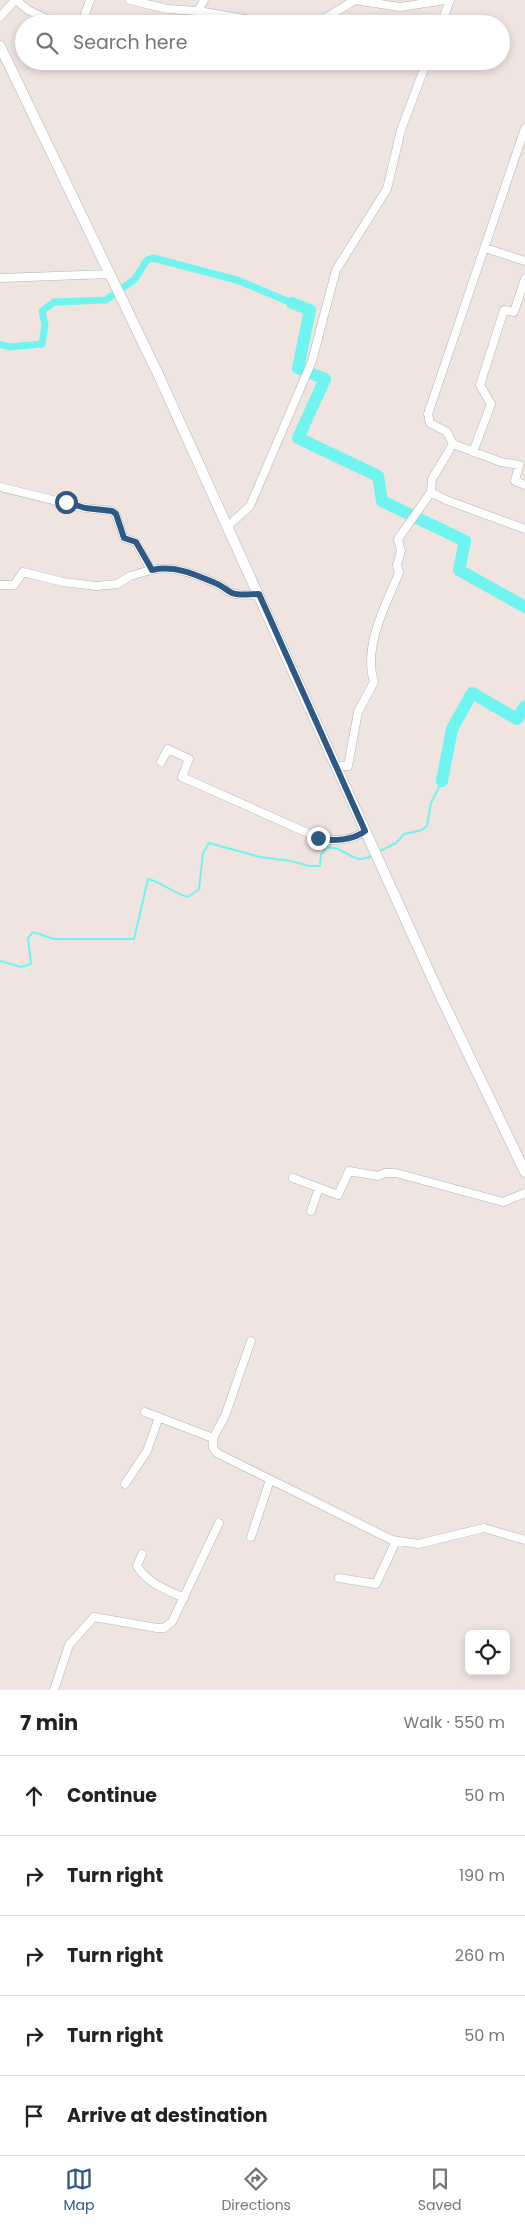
<!DOCTYPE html>
<html lang="en">
<head>
<meta charset="utf-8">
<style>
	:root { --surface:#fff; --page:#f2f2f2; --text:#222; --muted:#767676; --line:#e0e0e0; --accent:#2f5985 }
	body { margin:0; font-family:Poppins,sans-serif; background:var(--page); color:var(--text) }
	.controls { position:absolute; right:15px; bottom:15px; display:grid; overflow:hidden; border-radius:8px; box-shadow:0 2px 8px #0003 }
	.controls button { width:45px; height:45px; display:grid; place-items:center; padding:0; border:0; border-bottom:1px solid var(--line); background:var(--surface); color:var(--text); font:25px sans-serif }
	.stop { position:absolute; width:15px; height:15px; margin:-11px; border:4px solid #2f5985; border-radius:50%; background:#fff }
	.stop.end { background:#2f5985; border-color:#fff; box-shadow:0 1px 5px #0008 }
	.list { margin:0; padding:0; list-style:none }
	h2 { display:flex; justify-content:space-between; align-items:center; height:65px; margin:0; padding:0 20px; font-size:21px }
	h2 small { font-size:16px; font-weight:400; color:var(--muted) }
	.list li { display:grid; grid-template-columns:32px 1fr auto; gap:15px; align-items:center; box-sizing:border-box; height:80px; padding:0 20px; border-top:1px solid var(--line) }
	.list b { display:block; font-size:19px; white-space:nowrap }
	.list em { font-size:16px; font-style:normal; color:var(--muted) }
	.icon { flex:none; width:28px; height:28px; fill:none; stroke:currentColor; stroke-width:2; stroke-linecap:round; stroke-linejoin:round }
	.map { position:relative; flex:none; width:525px; height:1690px; overflow:hidden }
	.search { position:absolute; background:var(--surface); box-shadow:0 2px 8px #0003; left:15px; right:15px; top:15px; height:55px; display:flex; align-items:center; gap:12px; box-sizing:border-box; padding:0 18px; border-radius:28px; color:var(--muted); font-size:19px }
	.sheet { height:465px; background:var(--surface) }
	nav { display:flex; justify-content:space-around; align-items:center; box-sizing:border-box; height:70px; border-top:1px solid var(--line); background:var(--surface); font-size:14px; color:var(--muted) }
	nav a { display:grid; justify-items:center; gap:2px }
	nav .on { color:var(--accent) }
	.map>svg:first-child { display:block }
	.lines { fill:none; stroke-linecap:round; stroke-linejoin:round }
	.stream { stroke:#70f4f0; stroke-width:2 }
	.canal { stroke:#70f4f0; stroke-width:7 }
	.river { stroke:#70f4f0; stroke-width:12 }
	.minor-casing { stroke:#adb4ba; stroke-width:9 }
	.tertiary-casing { stroke:#adb4ba; stroke-width:11 }
	.minor { stroke:#fff; stroke-width:8 }
	.tertiary { stroke:#fff; stroke-width:10 }
	.route { stroke:#2f5985; stroke-width:6 }
</style>
</head>
<body>
<div class="map">
<svg width="525" height="1690" viewBox="0 0 525 1690">
	<rect width="100%" height="100%" fill="#efe4e0"/>
	<g class="lines">
		<!-- stream -->
		<path class="stream" d="M380,851L396,843L404,834L422,830L427,826L431,803L442,781
			M0,961L21,967L31,964L28,938L33,932L54,939H134L148,879C163,883 173,893 188,897L199,889L203,853L209,843L260,857L291,861L309,866H320L321,855L327,847C331,848 337,848 340,850C353,856 357,863 372,856"/>
		<!-- canal -->
		<path class="canal" d="M0,344L9,347L42,344L45,325L42,311L54,302L106,300L135,279L147,260L153,258L237,280L292,303"/>
		<!-- river -->
		<path class="river" d="M292,303L310,310L298,368L325,379L298,438L378,476L382,501L465,541L459,570L525,607
			M442,781L452,729L472,693L517,719L525,706"/>
		<!-- minor casing -->
		<g class="minor-casing">
			<path id="minor" d="M16,0L28,10L58,24
				M130,0L167,9L198,11L204,0
				M198,11L275,24
				M0,17L15,0
				M77,24L83,20L90,0
				M316,24L355,0L400,7L445,0
				M441,24L450,0
				M485,248L525,261
				M0,278L110,274
				M453,444L501,462L519,465L515,481L525,485
				M473,452L491,404L480,385L504,310L514,312L525,279
				M0,487L85,508L112,511L116,515L124,538L136,542L151,570C175,565 194,574 215,583C221,585 226,591 232,593C239,596 251,594 259,595
				M431,492L446,500L525,529
				M228,526L250,506L312,361L336,270L387,189L401,130L427,61
				M0,585H14L23,572L63,582L96,586L117,584L130,576L151,570
				M161,762L168,749L189,759L182,777L319,838C332,842 354,840 365,831
				M336,766H348L358,712L374,682C363,647 385,606 399,573L397,565L401,551L398,539L431,492L432,479L453,444L447,432L430,423L428,414L525,128
				M293,1178L338,1195L349,1171L378,1176L385,1173H396L503,1202L525,1193
				M311,1211L319,1188
				M251,1341L225,1416L213,1438V1448L217,1453L392,1540L418,1544L484,1528L525,1540
				M145,1412L213,1438
				M125,1484L147,1451L159,1417
				M251,1537L270,1480
				M142,1554L137,1566C147,1583 167,1590 184,1598
				M339,1578L376,1584L396,1541
				M54,1690L69,1645L94,1617L157,1628H164L172,1622L219,1523"/>
		</g>
		<!-- tertiary casing -->
		<g class="tertiary-casing">
			<path id="tertiary" d="M0,46L158,374L438,991L525,1172"/>
		</g>
		<!-- minor -->
		<use href="#minor" class="minor"/>
		<!-- tertiary -->
		<use href="#tertiary" class="tertiary"/>
	</g>
	<g class="lines">
		<!-- route -->
		<path class="route" d="M66,502L85,508L112,511L116,514L124,538L136,542L152,570C175,565 194,574 215,583C221,585 226,590 232,593C239,596 251,594 259,594L365,831C354,840 332,842 318,838"/>
	</g>
</svg>
<div class="controls">
<button><svg class="icon" aria-label="locate" viewBox="0 0 24 24"><circle cx="12" cy="12" r="6"/><path d="M12 2v4M12 18v4M2 12h4M18 12h4"/></svg></button>
</div>
<div class="stop" style="left:66px;top:502px"></div>
<div class="stop end" style="left:318px;top:838px"></div>
<div class="search"><svg class="icon" aria-label="search" viewBox="0 0 24 24"><circle cx="10" cy="10" r="6"/><path d="M15 15l6 6"/></svg>Search here</div>
</div>
<section class="sheet">
<h2>7 min<small>Walk · 550 m</small></h2>
<ul class="list">
<li><svg class="icon" aria-label="ahead" viewBox="0 0 24 24"><path d="M12 20V5M6 11l6-6 6 6"/></svg><div><b>Continue</b></div><em>50 m</em></li>
<li><svg class="icon" aria-label="right" viewBox="0 0 24 24"><path d="M7 20v-9h11M14 6l5 5-5 5"/></svg><div><b>Turn right</b></div><em>190 m</em></li>
<li><svg class="icon" aria-label="right" viewBox="0 0 24 24"><path d="M7 20v-9h11M14 6l5 5-5 5"/></svg><div><b>Turn right</b></div><em>260 m</em></li>
<li><svg class="icon" aria-label="right" viewBox="0 0 24 24"><path d="M7 20v-9h11M14 6l5 5-5 5"/></svg><div><b>Turn right</b></div><em>50 m</em></li>
<li><svg class="icon" aria-label="arrive" viewBox="0 0 24 24"><path d="M6 21V4h12l-3 4 3 4H6"/></svg><div><b>Arrive at destination</b></div></li>
</ul>
</section>
<nav>
<a class="on"><svg class="icon" aria-label="map" viewBox="0 0 24 24"><path d="M3 6l6-2 6 2 6-2v14l-6 2-6-2-6 2zM9 4v14M15 6v14"/></svg>Map</a>
<a><svg class="icon" aria-label="directions" viewBox="0 0 24 24"><path d="M12 3l9 9-9 9-9-9zM9 14v-3h6M13 9l2 2-2 2"/></svg>Directions</a>
<a><svg class="icon" aria-label="saved" viewBox="0 0 24 24"><path d="M7 4h10v16l-5-4-5 4z"/></svg>Saved</a>
</nav>
</body>
</html>
